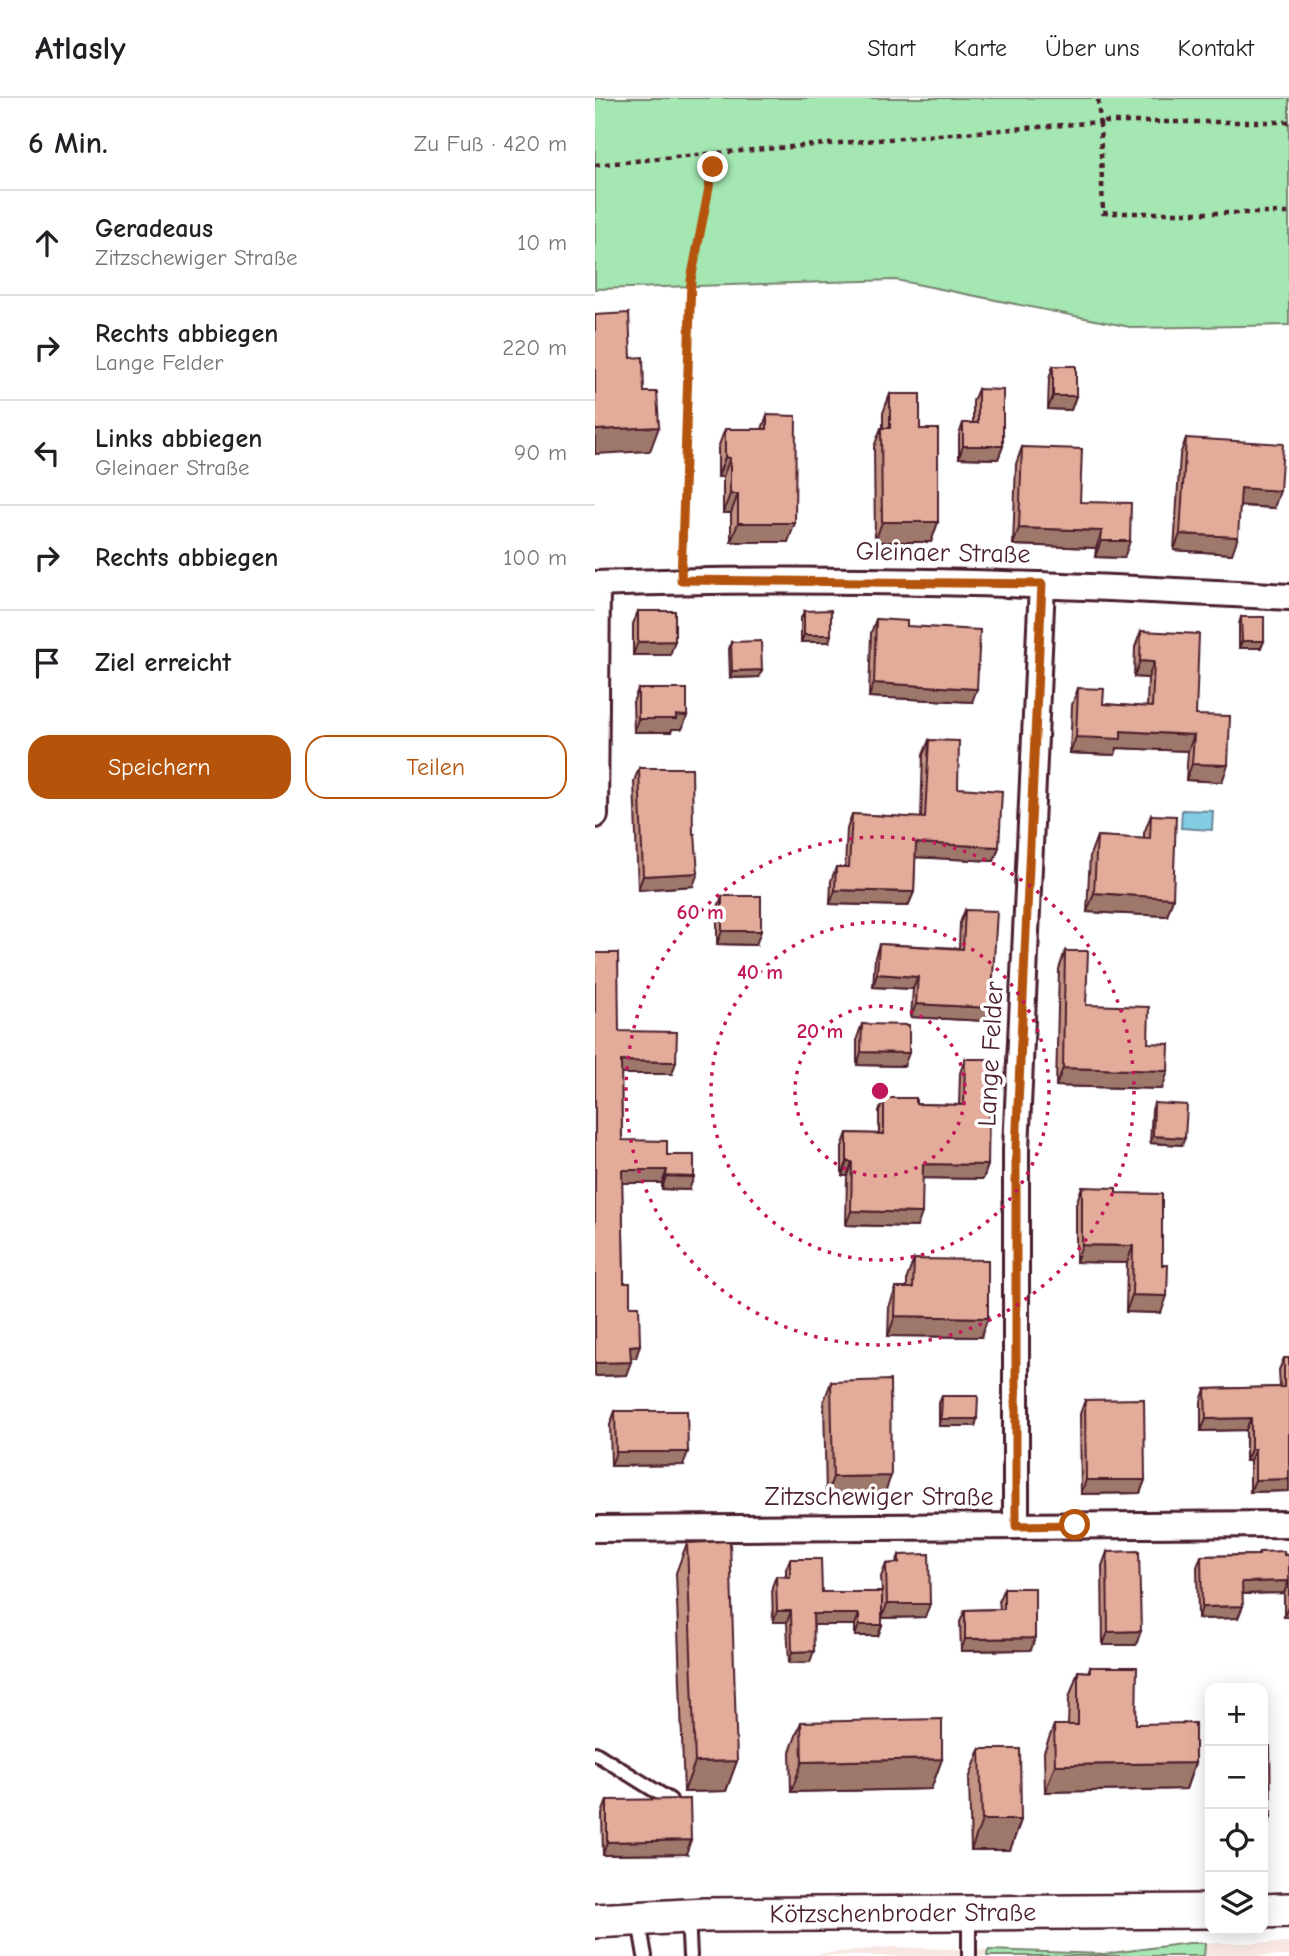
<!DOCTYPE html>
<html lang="de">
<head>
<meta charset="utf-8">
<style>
	:root { --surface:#fff; --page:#f6f6f6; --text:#202124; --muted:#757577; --line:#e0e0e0; --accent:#b45309 }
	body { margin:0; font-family:"Comic Neue",sans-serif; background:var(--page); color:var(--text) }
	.controls { position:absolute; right:21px; bottom:21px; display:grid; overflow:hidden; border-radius:14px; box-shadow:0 4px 18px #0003 }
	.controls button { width:63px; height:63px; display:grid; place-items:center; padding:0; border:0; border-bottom:2px solid var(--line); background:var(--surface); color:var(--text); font:35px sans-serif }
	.stop { position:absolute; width:21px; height:21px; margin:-16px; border:5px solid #b45309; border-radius:50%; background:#fff }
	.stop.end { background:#b45309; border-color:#fff; box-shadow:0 2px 7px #0008 }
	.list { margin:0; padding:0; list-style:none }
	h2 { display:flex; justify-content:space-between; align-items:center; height:91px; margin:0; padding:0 28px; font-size:30px }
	h2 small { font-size:23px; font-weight:400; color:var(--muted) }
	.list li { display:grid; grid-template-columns:46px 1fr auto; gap:21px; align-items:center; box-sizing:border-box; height:105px; padding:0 28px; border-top:2px solid var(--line) }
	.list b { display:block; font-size:26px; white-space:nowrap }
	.list p { margin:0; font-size:23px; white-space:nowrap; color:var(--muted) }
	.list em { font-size:23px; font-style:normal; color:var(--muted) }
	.actions { display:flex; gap:14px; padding:21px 28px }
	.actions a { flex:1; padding:16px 0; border:2px solid var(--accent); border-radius:21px; text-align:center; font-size:24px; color:var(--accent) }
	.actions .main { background:var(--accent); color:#fff }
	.icon { flex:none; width:38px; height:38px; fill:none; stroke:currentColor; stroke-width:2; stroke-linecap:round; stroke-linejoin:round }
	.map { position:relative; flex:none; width:694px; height:1858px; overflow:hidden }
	header { display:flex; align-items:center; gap:42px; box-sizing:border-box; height:98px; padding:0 35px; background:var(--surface); border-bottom:2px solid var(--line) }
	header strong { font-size:33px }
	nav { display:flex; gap:38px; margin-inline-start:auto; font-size:24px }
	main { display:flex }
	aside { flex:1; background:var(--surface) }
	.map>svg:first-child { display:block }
	.built { fill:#f7e6e1 }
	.green { fill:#a4e7b2; stroke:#77836e; stroke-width:2 }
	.water { fill:#83cde3; stroke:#6c8799; stroke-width:2 }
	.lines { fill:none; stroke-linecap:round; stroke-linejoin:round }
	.lane-casing { stroke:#4a1f2b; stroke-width:18 }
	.street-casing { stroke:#4a1f2b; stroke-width:30 }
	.secondary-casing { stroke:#4a1f2b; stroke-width:38 }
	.path { stroke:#4a1f2b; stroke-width:4.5; stroke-dasharray:5 5; stroke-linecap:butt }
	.lane { stroke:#fff; stroke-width:12 }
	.street { stroke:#fff; stroke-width:24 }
	.secondary { stroke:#fff; stroke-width:33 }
	.wall { fill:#c39484; stroke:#4a1f2b; stroke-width:2 }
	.shaded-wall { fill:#9f786c; stroke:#4a1f2b; stroke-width:2 }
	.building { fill:#e3ac9a; stroke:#4a1f2b; stroke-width:2 }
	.route { stroke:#b45309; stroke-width:9 }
	.ring { fill:none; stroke:#c2185b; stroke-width:3.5; stroke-dasharray:3.5 7 }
	.labels { text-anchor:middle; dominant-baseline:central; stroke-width:7; stroke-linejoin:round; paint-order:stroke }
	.street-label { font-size:26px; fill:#4a1f2b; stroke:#fff }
	.centre { fill:#c2185b; stroke:#fff; stroke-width:3.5 }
	.ring-label { font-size:21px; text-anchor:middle; font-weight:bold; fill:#c2185b; stroke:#fff; stroke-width:7; stroke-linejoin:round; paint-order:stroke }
</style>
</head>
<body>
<header>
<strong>Atlasly</strong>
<nav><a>Start</a><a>Karte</a><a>Über uns</a><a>Kontakt</a></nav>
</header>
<main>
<aside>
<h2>6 Min.<small>Zu Fuß · 420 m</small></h2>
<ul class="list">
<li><svg class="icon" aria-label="ahead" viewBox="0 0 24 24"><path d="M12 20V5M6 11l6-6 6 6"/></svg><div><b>Geradeaus</b><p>Zitzschewiger Straße</p></div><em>10 m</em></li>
<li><svg class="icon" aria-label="right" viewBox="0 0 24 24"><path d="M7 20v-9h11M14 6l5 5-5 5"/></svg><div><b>Rechts abbiegen</b><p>Lange Felder</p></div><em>220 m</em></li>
<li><svg class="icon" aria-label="left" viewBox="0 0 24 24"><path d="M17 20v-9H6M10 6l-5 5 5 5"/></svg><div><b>Links abbiegen</b><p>Gleinaer Straße</p></div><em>90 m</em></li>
<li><svg class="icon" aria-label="right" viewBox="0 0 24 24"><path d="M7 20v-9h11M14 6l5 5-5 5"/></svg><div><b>Rechts abbiegen</b></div><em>100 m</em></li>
<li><svg class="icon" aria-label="arrive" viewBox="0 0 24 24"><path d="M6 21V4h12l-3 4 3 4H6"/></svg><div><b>Ziel erreicht</b></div></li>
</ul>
<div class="actions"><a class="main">Speichern</a><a>Teilen</a></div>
</aside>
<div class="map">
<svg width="694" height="1858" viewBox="0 0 694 1858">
	<rect width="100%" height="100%" fill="#fff"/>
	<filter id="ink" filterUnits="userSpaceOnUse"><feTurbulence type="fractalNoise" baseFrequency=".0143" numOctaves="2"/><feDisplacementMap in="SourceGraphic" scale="14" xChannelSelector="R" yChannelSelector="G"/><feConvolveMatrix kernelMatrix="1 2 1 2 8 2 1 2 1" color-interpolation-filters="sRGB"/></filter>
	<g filter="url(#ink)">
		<!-- built -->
		<path class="built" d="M594,1845H694V1858H205L296,1849L509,1856Z"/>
		<!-- green -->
		<path class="green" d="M0,0H694V227L540,230L301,182L0,191Z
			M594,1845H610L609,1858H392L393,1852L509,1856Z"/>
		<!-- water -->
		<path class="water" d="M587,712L618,713L617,732L586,730Z"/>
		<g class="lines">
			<!-- lane casing -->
			<g class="lane-casing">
				<path id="lane" d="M0,1655L75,1702
					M93,1818L95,1858
					M44,1823L50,1858
					M374,1858V1815"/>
			</g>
			<!-- street casing -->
			<g class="street-casing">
				<path id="street" d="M0,486C231,477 463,486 694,499
					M0,717L2,486
					M421,1428V1051L447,487
					M0,1431L694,1426"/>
			</g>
			<!-- secondary casing -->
			<g class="secondary-casing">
				<g id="secondary">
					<path d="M668,1813L694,1812"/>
					<path id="s1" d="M0,1823L110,1817L615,1813"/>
				</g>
			</g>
			<!-- path -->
			<path class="path" d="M694,24H505L508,115H694
				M0,67L121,55
				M87,460L96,182L121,55L505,24L503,0"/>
			<!-- lane -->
			<use href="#lane" class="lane"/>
			<!-- street -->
			<use href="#street" class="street"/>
			<!-- secondary -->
			<use href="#secondary" class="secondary"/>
		</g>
		<!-- wall -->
		<path class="wall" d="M458,268L481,298L476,312L453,311L454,281Z
			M383,291L408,348L403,361L364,360V337L368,325H378V303Z
			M295,296L325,331L343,424L336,444H280L279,349L286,330H288V315Z
			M172,317L193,444H136V415H128V379H123V350L130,331H167Z
			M591,340L679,410L645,408L637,456L579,452L585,357Z
			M427,349L485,404L529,460L500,459L501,450L418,447L421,366Z
			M43,513L75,557H38V526Z
			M209,513L234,544H206V520Z
			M646,519L669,543L666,550H644V526Z
			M281,521L312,528L377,604L274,599L276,535Z
			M546,533L601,617L627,684L591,682L593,653L522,650L520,657L475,655L477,607L483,590L508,606L552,609L553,580L539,579L540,549Z
			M136,544L164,579L135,580L134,551Z
			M43,591L92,618L87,631H77L76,634H39L38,604Z
			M334,642L363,690L404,749L399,763L320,759L319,794L313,808L235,806L236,783L241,769H250L252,731L257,716L326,720L328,657Z
			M44,670L98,788L43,792L39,683Z
			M556,717L578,800L572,818L492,814L495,757L502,738L549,741V735Z
			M127,798L161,847L122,846V812Z
			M370,812L396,910L391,923L316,919L318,891L278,889L280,859L284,846L364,850L365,825Z
			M470,853L491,907L553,945L567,991L461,988L464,871Z
			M0,855L24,933L77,976H26L27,1042L72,1057L94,1092L67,1091V1085H27L29,1185L35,1208L41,1260H36L31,1277L0,1278Z
			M267,926L309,968L262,967V940Z
			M370,961L393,1067L388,1081L327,1080L322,1129L251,1127L252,1078H247V1049L252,1035L284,1036V1014L289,1000L321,1006L364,1007L365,975Z
			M559,1005L587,1047L555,1045L557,1012Z
			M487,1089L521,1095L567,1167L566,1215L531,1214L532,1165L481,1164V1106Z
			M319,1161L386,1239L293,1238L294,1209L301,1190H312V1180Z
			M689,1260L694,1393L655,1394V1363H651V1332L606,1333V1303L610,1291L685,1289L684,1272Z
			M236,1284L289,1397L231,1398L229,1303Z
			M347,1298L382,1321L380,1328H344V1305Z
			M490,1302L550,1382L545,1395L486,1396L485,1316Z
			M20,1313L88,1367L16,1368L15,1327Z
			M92,1445L142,1663L131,1693L89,1694L81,1475Z
			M512,1454L541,1547H508L507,1468Z
			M664,1454L694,1457V1519H689V1495L647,1496L643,1520L603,1521L602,1469L606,1458L663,1457Z
			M304,1457L330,1519L287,1520V1527L283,1538H260V1527H219L215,1564L194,1565L192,1524H178L177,1489L181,1478L191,1479V1471L195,1461L227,1494H287L286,1479L291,1466L301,1465Z
			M409,1490L436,1552L366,1553L365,1524L370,1512L405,1511L404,1502Z
			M495,1569L541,1626L600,1665L591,1691L450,1694L449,1654L459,1627H473L474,1600L483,1573L493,1574Z
			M206,1624L347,1661L336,1691L196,1694L195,1654Z
			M385,1651L426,1722L415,1752H376L374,1681Z
			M12,1702L91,1756L8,1757L7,1716Z"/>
		<!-- shaded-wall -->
		<path class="shaded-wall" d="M458,298H481L476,312L453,311Z
			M64,329L55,353L0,356V332Z
			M368,348H408L403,361L364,360Z
			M130,359L135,360L128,379H123Z
			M646,390L685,393L679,410L640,407Z
			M135,396H143L136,415H128Z
			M287,424H343L336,444H280Z
			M143,425H200L193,444H136Z
			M424,430L507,433L501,450L418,447Z
			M585,436L643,439L637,456L579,452Z
			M506,443H535L529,460L500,459Z
			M209,537H236L234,544H206Z
			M80,543L75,557H38L43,544Z
			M647,543H669L666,550H644Z
			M545,563L559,564L553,580L539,579Z
			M167,572L164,579L135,580L137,573Z
			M279,585L382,591L377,604L274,599Z
			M81,617L92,618L87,631H77L76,634H39L43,621Z
			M526,633L599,637L593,653L522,650L520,657L475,655L481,639Z
			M597,666L633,667L627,684L591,682Z
			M321,745L404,749L399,763L315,759Z
			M103,775L98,788L43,792L48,778Z
			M240,792L319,794L313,808L235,806Z
			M499,795L578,800L572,818L492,814Z
			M127,833H166L161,847L122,846Z
			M282,876L323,879L318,891L278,889Z
			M321,906L396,910L391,923L316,919Z
			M266,954L314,955L309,968L262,967Z
			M26,963L81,964L77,976H21Z
			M468,970L573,973L567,991L461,988Z
			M558,1038L590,1040L587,1047L555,1045Z
			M252,1064H257L252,1078H247Z
			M328,1066L393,1067L388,1081L323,1080Z
			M27,1072H72L67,1085H23Z
			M71,1078L99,1079L94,1092L67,1091Z
			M256,1113L327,1115L322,1129L251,1127Z
			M487,1147L538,1148L532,1165L481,1164Z
			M537,1197L572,1198L566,1215L531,1214Z
			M300,1218L393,1220L386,1239L293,1238Z
			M45,1247L41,1260H31L35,1248Z
			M36,1264L31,1277L0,1278V1265Z
			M656,1320L651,1332L606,1333L611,1321Z
			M346,1321H382L380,1328H344Z
			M656,1351H660L655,1363H651Z
			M21,1354H93L88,1367L16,1368Z
			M296,1378L289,1397L231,1398L238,1379Z
			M694,1381V1393L655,1394L660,1382Z
			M491,1382H550L545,1395L486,1396Z
			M694,1483L689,1495L643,1496L647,1484Z
			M292,1506H335L330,1519L287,1520Z
			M694,1507V1519H689Z
			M648,1508L643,1520L603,1521L607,1509Z
			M182,1513H196L192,1524H178Z
			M218,1516H264L260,1527H214Z
			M264,1527H287L283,1538H260Z
			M546,1533L541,1547H508L513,1534Z
			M440,1540L436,1552L366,1553L370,1541Z
			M219,1553L215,1564L194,1565L197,1554Z
			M347,1661L336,1691L196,1694L207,1664Z
			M142,1663L131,1693L89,1694L100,1664Z
			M600,1665L591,1691L450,1694L460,1667Z
			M668,1719H676L668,1742Z
			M387,1722H426L415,1752H376Z
			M96,1742L91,1756L8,1757L12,1744Z"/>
		<!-- building -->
		<path class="building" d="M34,215L36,260L48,259L49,294H62L64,329L0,332V217Z
			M458,268H481V298H458Z
			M383,291L408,292V348H368V325H383Z
			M295,296H325V331H343V424H287L286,330H295Z
			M172,317L201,318L200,425H143V396H135V360L130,359V331H172Z
			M591,340L688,346L685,393L646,390L643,439L585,436Z
			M427,349L487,351L485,404L536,405L535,443H506L507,433L424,430Z
			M236,512V537H209V513Z
			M43,513H80V543L43,544Z
			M646,519H669V543H647Z
			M281,521L312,523V528L385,532L382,591L279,585Z
			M546,533L604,536L601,617L635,618L633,667L597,666L599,637L526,633V641L481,639L483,590L509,591L508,606L557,609L559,564L545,563Z
			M166,543L167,572L137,573L136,544Z
			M43,591H92V618L81,617V621H43Z
			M334,642L364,643L363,690L407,693L404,749L321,745L319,794L240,792L241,769H254L257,716L330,720Z
			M44,670H97L98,736H100L103,775L48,778Z
			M556,717L581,718L578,800L499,795L502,738L555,741Z
			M127,798H166V833H127Z
			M370,812L402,813L396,910L321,906L323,879L282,876L284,846L368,851Z
			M470,853H493L491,907L554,909L553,945L574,946L573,973L468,970Z
			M0,855H23L24,933L82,934L81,964L26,963L27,1042L72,1043V1057H99V1079L71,1078L72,1072H27L29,1185H35V1208H44L45,1247L35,1248L36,1264L0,1265Z
			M267,926L314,927V955L266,954Z
			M370,961H395L393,1067L328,1066L327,1115L256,1113L257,1064H252V1035L289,1036V1000H321V1006L369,1007Z
			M559,1005L592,1007L590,1040L558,1038Z
			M487,1089L521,1090V1095L567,1096V1167H573L572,1198L537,1197L538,1148L487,1147Z
			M319,1161L393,1162V1220L300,1218L301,1190H318Z
			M689,1260H694V1381L660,1382V1351H656V1320L611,1321L610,1291L689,1289Z
			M295,1282L296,1378L238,1379L236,1284Z
			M347,1298H383L382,1321H346Z
			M549,1301L550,1382H491L490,1302Z
			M20,1313H92L93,1354H21Z
			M135,1443L142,1663L100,1664L92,1445Z
			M544,1453L546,1533L513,1534L512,1454Z
			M689,1453V1457H694V1507V1483L647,1484L648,1508L607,1509L606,1458L664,1457V1454Z
			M334,1456L335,1506H292L291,1466L304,1465V1457Z
			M195,1461H226L227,1494H287V1527H264V1516H218L219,1553L197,1554L196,1513H182L181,1478L195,1479Z
			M409,1490H440V1540L370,1541V1512L409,1511Z
			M495,1569H542L541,1626L600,1625V1665L460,1667L459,1627H483V1573L495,1574Z
			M347,1621V1661L207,1664L206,1624Z
			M668,1648H675L676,1719H668Z
			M385,1651H425L426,1722H387Z
			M95,1701L96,1742L12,1744V1702Z"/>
	</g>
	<g class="lines" filter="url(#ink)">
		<!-- route -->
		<path class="route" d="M118,69L96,182L86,482L447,486L421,1051V1428L480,1427"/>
	</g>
	<!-- distance rings -->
	<g class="ring">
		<circle cx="285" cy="993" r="85"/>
		<circle cx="285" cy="993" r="169"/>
		<circle cx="285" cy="993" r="254"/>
	</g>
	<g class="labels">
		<!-- street labels -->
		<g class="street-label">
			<text transform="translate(348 455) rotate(1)">Gleinaer Straße</text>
			<text transform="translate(396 956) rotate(-87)">Lange Felder</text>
			<text x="284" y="1399">Zitzschewiger Straße</text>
			<text stroke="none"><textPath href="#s1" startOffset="308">Kötzschenbroder Straße</textPath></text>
		</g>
	</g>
	<circle cx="285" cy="993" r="10" class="centre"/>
	<g class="ring-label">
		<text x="105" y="821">60 m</text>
		<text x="165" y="881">40 m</text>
		<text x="225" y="940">20 m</text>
	</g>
</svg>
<div class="controls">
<button>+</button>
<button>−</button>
<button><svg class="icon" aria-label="locate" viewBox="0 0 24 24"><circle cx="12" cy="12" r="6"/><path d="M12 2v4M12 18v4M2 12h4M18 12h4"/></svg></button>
<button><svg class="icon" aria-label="layers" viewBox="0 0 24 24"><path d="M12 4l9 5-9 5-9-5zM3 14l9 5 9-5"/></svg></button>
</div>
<div class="stop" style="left:480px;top:1427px"></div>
<div class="stop end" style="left:118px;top:69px"></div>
</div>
</main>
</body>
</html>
